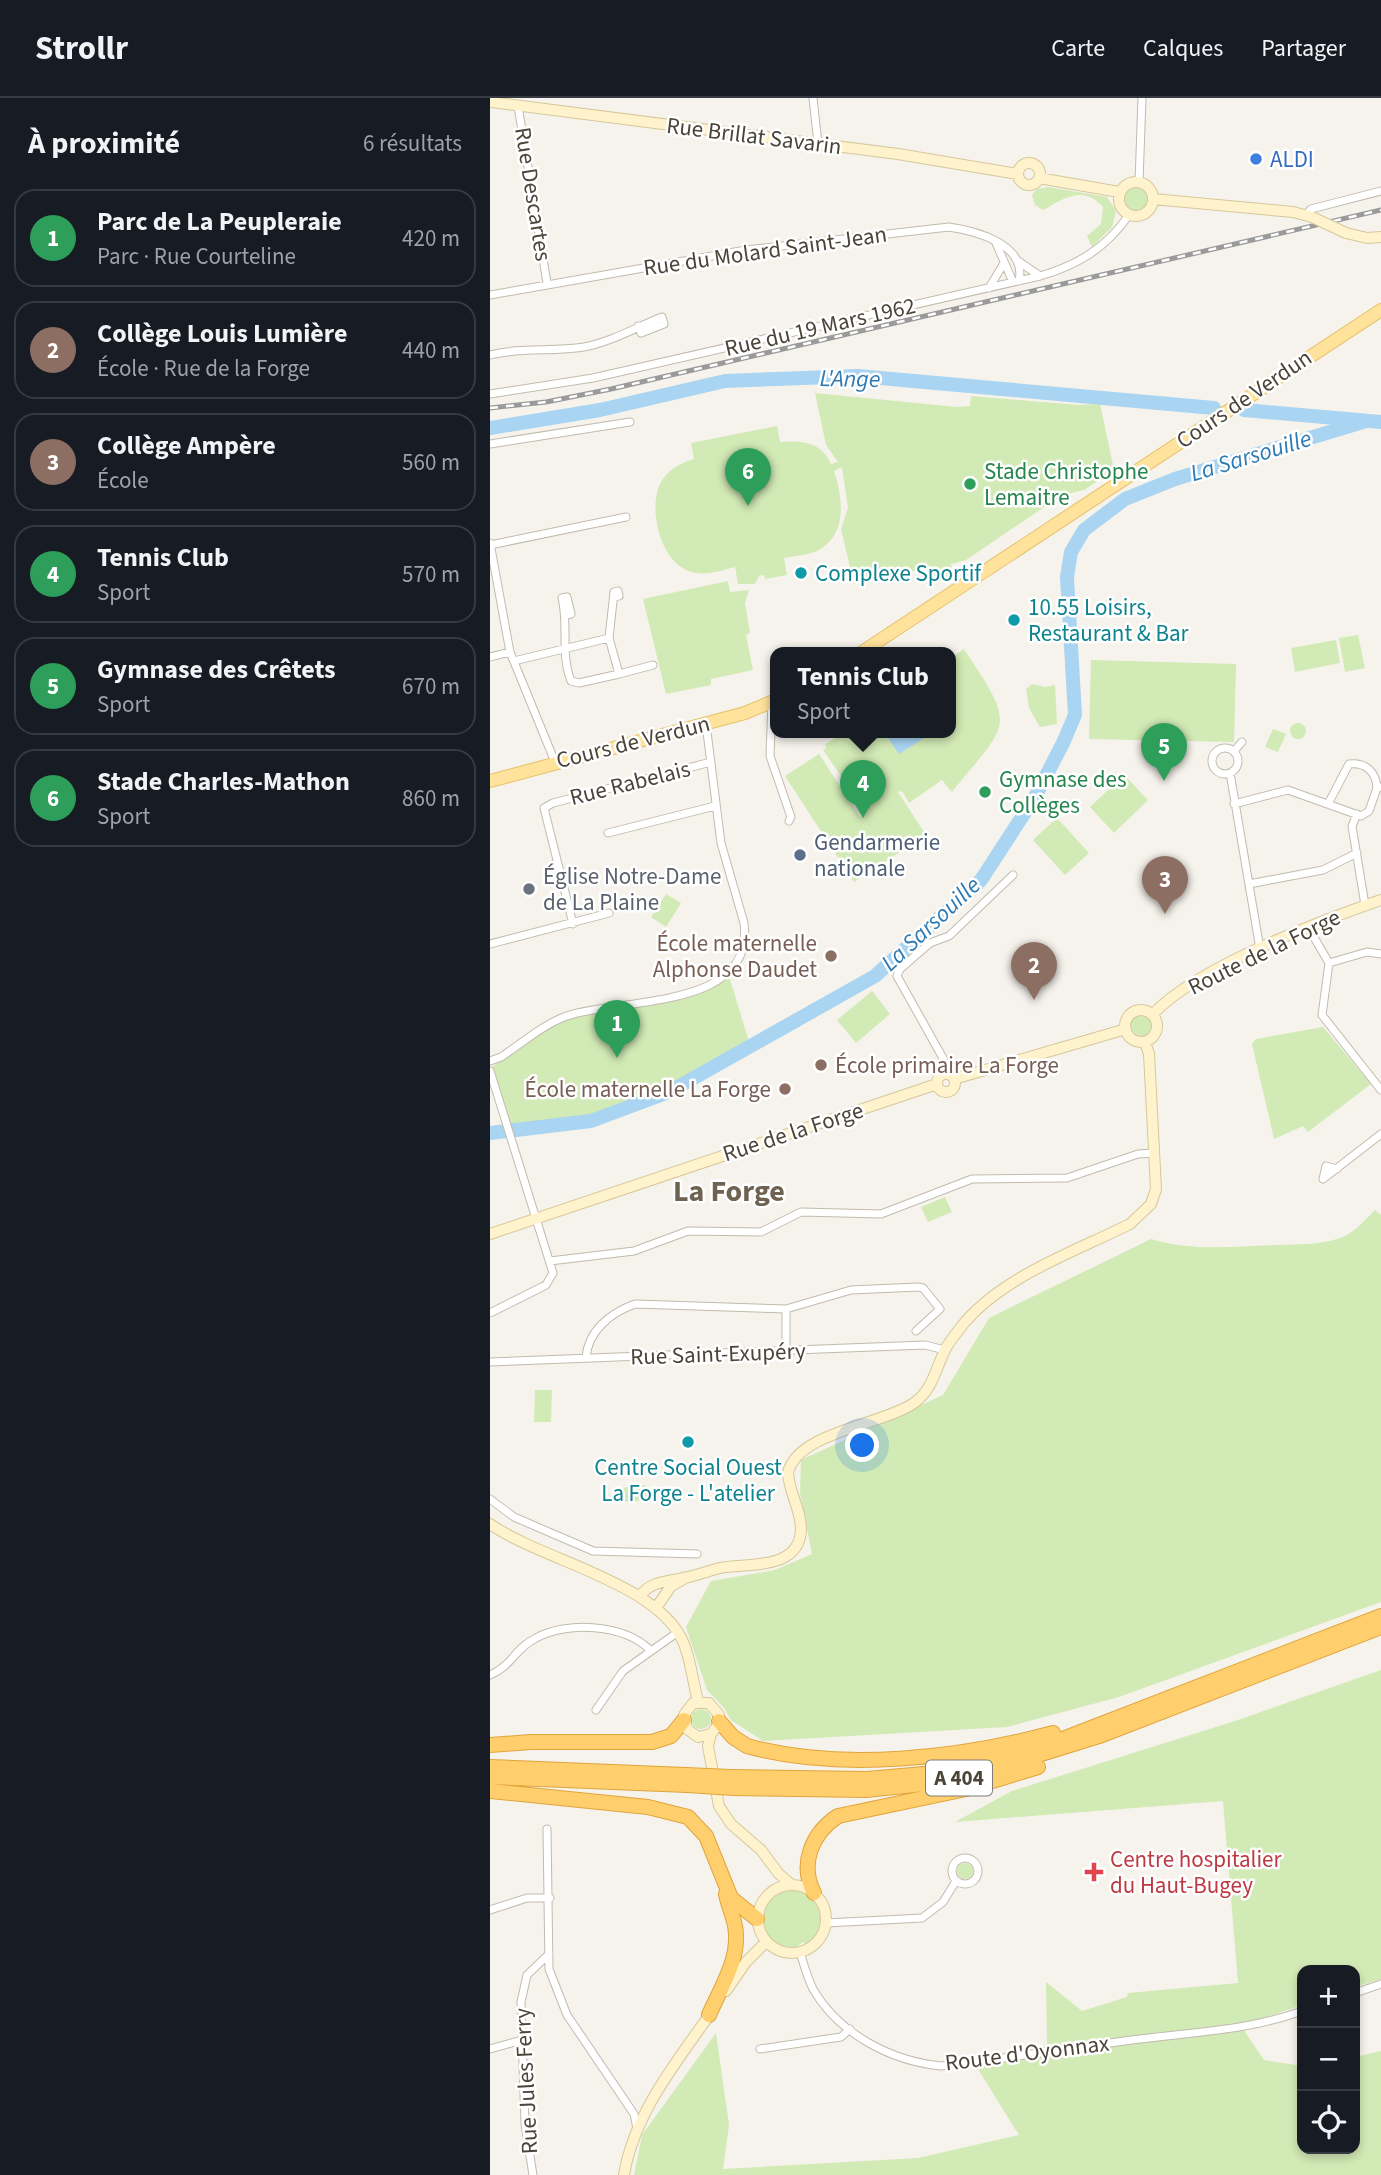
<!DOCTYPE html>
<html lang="fr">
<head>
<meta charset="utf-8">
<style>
	:root { --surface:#171b24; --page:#242831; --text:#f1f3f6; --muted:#9ea1a6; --line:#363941; --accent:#fc3f1d }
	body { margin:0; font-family:"Source Sans 3",sans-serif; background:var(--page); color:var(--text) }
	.controls { position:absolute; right:21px; bottom:21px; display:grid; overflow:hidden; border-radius:14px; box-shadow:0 4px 10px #0003 }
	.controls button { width:63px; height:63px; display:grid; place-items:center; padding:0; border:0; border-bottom:2px solid var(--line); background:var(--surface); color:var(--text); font:35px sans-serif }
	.you { position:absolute; left:373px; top:1348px; width:24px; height:24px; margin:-18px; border:5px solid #fff; border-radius:50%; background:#1a73e8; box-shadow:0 0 0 10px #1a73e833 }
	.badge { display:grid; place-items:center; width:46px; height:46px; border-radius:50%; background:var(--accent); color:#fff; font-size:23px; font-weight:700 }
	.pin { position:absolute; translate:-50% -58px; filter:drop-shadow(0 2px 4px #0008) }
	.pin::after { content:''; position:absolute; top:37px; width:24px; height:21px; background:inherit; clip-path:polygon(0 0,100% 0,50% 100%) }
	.popup { position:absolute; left:280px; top:549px; width:186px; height:91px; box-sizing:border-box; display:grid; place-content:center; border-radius:14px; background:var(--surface); filter:drop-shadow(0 2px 5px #0005); font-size:23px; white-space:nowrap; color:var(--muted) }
	.popup b { font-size:26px; color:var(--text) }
	.popup::after { content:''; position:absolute; left:50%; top:100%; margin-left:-14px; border:14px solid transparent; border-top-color:var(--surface) }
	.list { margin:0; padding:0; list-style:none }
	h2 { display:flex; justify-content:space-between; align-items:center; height:91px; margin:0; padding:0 28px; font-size:30px }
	h2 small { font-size:23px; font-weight:400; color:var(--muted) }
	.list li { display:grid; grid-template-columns:46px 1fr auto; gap:21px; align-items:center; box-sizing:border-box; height:98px; margin:0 14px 14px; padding:0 14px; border:2px solid var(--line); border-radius:21px }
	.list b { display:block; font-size:26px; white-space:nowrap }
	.list p { margin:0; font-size:23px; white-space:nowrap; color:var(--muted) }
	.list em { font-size:23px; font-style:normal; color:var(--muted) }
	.icon { flex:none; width:38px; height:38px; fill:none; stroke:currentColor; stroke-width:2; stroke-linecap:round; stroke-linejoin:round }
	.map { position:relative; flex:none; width:891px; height:2077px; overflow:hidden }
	header { display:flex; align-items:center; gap:42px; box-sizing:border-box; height:98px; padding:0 35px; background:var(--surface); border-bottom:2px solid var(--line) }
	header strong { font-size:33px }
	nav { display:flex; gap:38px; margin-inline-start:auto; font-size:24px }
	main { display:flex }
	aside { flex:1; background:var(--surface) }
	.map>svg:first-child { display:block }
	.green { fill:#d2eab5 }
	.water { fill:#a9d4f2 }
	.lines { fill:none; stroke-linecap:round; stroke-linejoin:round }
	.river { stroke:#a9d4f2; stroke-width:14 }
	.street-casing { stroke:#c2bbae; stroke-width:9 }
	.secondary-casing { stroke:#d6c79b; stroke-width:12 }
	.primary-casing { stroke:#e6c16a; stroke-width:14 }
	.highway-casing { stroke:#e0a43c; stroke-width:16 }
	.street { stroke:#fff; stroke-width:7 }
	.secondary { stroke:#fff3cd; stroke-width:10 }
	.primary { stroke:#ffe39c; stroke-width:12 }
	.highway { stroke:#ffcf6e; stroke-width:14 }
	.rail-casing { stroke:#9a9a9a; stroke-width:5 }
	.rail { stroke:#fff; stroke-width:2.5; stroke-dasharray:8; stroke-linecap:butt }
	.secondary-bridge-casing { stroke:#d6c79b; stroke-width:12; stroke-linecap:butt }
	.highway-bridge-casing { stroke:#e0a43c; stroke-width:16; stroke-linecap:butt }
	.secondary-bridge { stroke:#fff3cd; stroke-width:10 }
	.highway-bridge { stroke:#ffcf6e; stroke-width:14 }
	.shop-dot { fill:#3f7fe0; stroke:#fff; stroke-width:2.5 }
	.leisure-dot { fill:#2e9e5b; stroke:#fff; stroke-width:2.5 }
	.culture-dot { fill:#0f9aa8; stroke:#fff; stroke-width:2.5 }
	.service-dot { fill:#5c6f8a; stroke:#fff; stroke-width:2.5 }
	.worship-dot { fill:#6b7280; stroke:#fff; stroke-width:2.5 }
	.education-dot { fill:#8d6e63; stroke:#fff; stroke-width:2.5 }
	.health-dot { fill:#e0444e; stroke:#fff; stroke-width:2.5 }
	.labels { text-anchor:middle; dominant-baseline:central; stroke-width:5; stroke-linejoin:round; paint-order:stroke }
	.shield { fill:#fff; stroke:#817c74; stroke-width:2 }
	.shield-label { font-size:21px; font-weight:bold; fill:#4b4439 }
	.street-label { font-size:23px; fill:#4b4439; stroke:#fff }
	.shop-label { font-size:23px; fill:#366cbe; stroke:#fff; text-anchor:start }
	.leisure-label { font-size:23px; fill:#27864d; stroke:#fff; text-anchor:start }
	.culture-label { font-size:23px; fill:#0d838f; stroke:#fff; text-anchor:start }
	.service-label { font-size:23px; fill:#4e5e75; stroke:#fff; text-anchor:start }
	.worship-label { font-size:23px; fill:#5b616d; stroke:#fff; text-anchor:start }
	.education-label { font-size:23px; fill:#785e54; stroke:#fff; text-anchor:end }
	.health-label { font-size:23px; fill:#be3a42; stroke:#fff; text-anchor:start }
	.water-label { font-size:24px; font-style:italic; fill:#2e7ab2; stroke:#fff }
	.district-label { font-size:30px; font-weight:bold; fill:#6e6250; stroke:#fff }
</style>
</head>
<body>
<header>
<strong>Strollr</strong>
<nav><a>Carte</a><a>Calques</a><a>Partager</a></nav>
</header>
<main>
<aside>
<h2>À proximité<small>6 résultats</small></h2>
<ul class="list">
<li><span class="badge" style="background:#2e9e5b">1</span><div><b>Parc de La Peupleraie</b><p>Parc · Rue Courteline</p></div><em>420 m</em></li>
<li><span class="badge" style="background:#8d6e63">2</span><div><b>Collège Louis Lumière</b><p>École · Rue de la Forge</p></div><em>440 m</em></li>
<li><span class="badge" style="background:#8d6e63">3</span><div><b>Collège Ampère</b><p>École</p></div><em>560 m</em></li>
<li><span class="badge" style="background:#2e9e5b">4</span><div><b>Tennis Club</b><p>Sport</p></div><em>570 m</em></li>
<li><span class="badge" style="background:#2e9e5b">5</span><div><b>Gymnase des Crêtets</b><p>Sport</p></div><em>670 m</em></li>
<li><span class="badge" style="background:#2e9e5b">6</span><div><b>Stade Charles-Mathon</b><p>Sport</p></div><em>860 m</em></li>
</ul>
</aside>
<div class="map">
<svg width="891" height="2077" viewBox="0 0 891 2077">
	<rect width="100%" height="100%" fill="#f6f3ec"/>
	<!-- green -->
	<path class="green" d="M558,89L617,99L626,113L622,129L602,149L597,138L611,126L613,109C593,86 573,101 553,112L545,107L542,97L547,91Z
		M634 102a12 12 0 1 1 24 0a12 12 0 1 1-24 0Z
		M325,295L467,309L480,308L481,298L588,307L610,306L624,372L594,392L572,397L476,462L461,466L463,479L441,483L438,470L364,486L351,431L358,410L352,369L344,373C353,400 358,437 327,453C318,457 304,458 294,460L297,477L275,481L274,477L269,478L265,486H248L245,469C234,472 218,477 207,475C172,472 157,413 170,386C177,372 190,365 204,361L201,345L287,328L290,344C312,342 332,344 341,366L348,364L336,347Z
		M238,483L240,494L259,492L255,505L260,535L256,537L263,572L221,581V587L176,596L153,501Z
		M868,537L875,570L855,574L849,540Z
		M846,542L850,565L805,574L801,550Z
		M474,551C527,631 520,622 462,694L452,682L419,705L412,693L408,694L436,737L364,784L295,678L329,656L370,719L377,715L333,652L336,650L335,646L356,634H460L461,560Z
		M601,562L746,566L744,644L599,641Z
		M542,586L555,589L565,587L567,626L550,629L539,610L536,591Z
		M800 633a8 8 0 1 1 16 0a8 8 0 1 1-16 0Z
		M783,631L796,636L788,654L775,649Z
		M634,677L658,702L624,735L600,709Z
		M567,720L599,755L575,777L543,742Z
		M176,796L191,805L176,829L161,819Z
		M238,875L261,950L179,994L101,1023L64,1028L18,1027L0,971L26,949L72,919L203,894Z
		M382,893L400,916L366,945L347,922Z
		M641 927a11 11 0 1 1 22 0a11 11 0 1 1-22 0Z
		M833,929L881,986L818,1034L813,1028L784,1041L762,946L766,941Z
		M455,1099L462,1114L438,1124L431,1109Z
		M885,1112L891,1117V1504L629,1599L517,1629L273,1643L241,1622L234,1610L217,1592L196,1529L221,1483L285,1472L322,1456L310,1395L311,1362L453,1297L499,1220L661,1141C703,1154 745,1148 789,1147C808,1146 828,1147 847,1141C863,1137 874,1123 885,1112Z
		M45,1292H62L61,1324H44Z
		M156,1387L158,1402L133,1404L132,1390Z
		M891,1572V1881L865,1889V1872H812V1907L751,1928L774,1962L812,1968V2051H865V1959L891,1953V2077H144L152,2037L226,1935L239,2027L233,2071L428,2060L529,2037L483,1963L557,1948L556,1884L592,1913L637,1899L638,1895L748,1885L733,1703L465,1724L522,1693L745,1623Z
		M201 1621a10 10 0 1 1 20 0a10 10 0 1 1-20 0Z
		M467 1773a8 8 0 1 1 16 0a8 8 0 1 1-16 0Z
		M303,1791C332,1798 340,1828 316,1847L313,1844L303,1852L281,1843L272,1824L277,1805L293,1792Z"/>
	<!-- water -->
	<path class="water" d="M401,634H443L409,656L396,637Z"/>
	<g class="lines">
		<!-- river -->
		<path class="river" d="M754,312L891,324
			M0,330L110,312L235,283L368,278L724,310
			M0,1035L101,1023L179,994L385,878L491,782L545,699L573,645L585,617L577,479L581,454L594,432L635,401L685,381L876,323"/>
		<!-- street casing -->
		<g class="street-casing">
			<path id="street" d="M323,0L328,46
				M28,8L57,185
				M649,84L652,0
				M816,117L821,111L891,93
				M506,145L523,184
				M528,163L550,178
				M499,190L514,165
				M0,197L256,152L459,129C486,133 537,146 529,183
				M0,257C31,249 63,254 94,249C121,244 147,229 172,219L174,226L151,235L148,228
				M0,296L103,280L550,178C588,167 616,150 639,117
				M0,346L140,324
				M0,445L20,554L65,664
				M0,447L136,419
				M119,540L124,494L128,493L129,498L125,499
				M0,559L20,554
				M24,563L119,540L129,576L89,585L81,583C70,555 79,528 72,500L77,499L81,516L76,517
				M129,576L163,567
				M282,603L280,658L301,719L299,723
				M722 663a13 13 0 1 1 26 0a13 13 0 1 1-26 0Z
				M744,653L752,644
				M740,675L770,851
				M744,706L798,692L871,718L879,713L887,690L891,689
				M838,706L859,666C876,664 886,674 887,690
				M867,716L862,728L875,807
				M118,735L225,708
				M759,786L833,772L867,755
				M83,826L54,710L63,705L221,664
				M818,829L839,865L877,854L891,856
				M0,846L119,815
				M839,865L832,917L891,992
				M0,963L11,959C31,946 51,928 74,919C126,899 266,914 254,825L231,745L216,626
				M0,973L63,1175L56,1187L0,1215
				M455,976L454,962L407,878L410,871L440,845L459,838L523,777
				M847,1071L836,1068L833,1081L891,1036
				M60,1163L144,1153L198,1133L271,1134L311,1114L391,1116L482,1081L577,1080L648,1056L665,1055
				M296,1211V1253
				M96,1260C98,1233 120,1215 145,1206L296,1211L361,1192L428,1189L433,1190L450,1211L426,1233
				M0,1264L435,1247L455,1252
				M0,1401L24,1419L103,1453L207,1456
				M0,1577C23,1567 24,1551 46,1540C77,1523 134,1526 160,1552
				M106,1612L133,1573L188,1534
				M57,1731L59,1871L77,1917L144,2016L147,2030
				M462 1773a13 13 0 1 1 26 0a13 13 0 1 1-26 0Z
				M0,1812L37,1800H60
				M336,1825L432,1820L453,1804L466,1783
				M310,1854C314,1867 317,1879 323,1891C349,1936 401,1963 451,1968C521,1960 590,1948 659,1940C714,1933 759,1932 812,1913
				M865,1895L891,1886
				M0,1951L32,1942
				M270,1951L351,1939L360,1931
				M43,2077L35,2026L31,1904L37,1877L59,1856"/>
		</g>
		<!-- secondary casing -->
		<g class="secondary-casing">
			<path id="secondary" d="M0,4L408,56L528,76
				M528 76a11 11 0 1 1 22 0a11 11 0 1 1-22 0Z
				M549,80L629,94
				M629 101a17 17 0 1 1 34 0a17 17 0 1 1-34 0Z
				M663,101L803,114L822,119
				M856,135L877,140L891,139
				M635 928a16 16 0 1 1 32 0a16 16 0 1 1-32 0Z
				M663,916C707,869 828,824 891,802
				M447 985a9 9 0 1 1 18 0a9 9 0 1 1-18 0Z
				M464,981L636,931
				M0,1136L447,986
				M0,1426C53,1463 170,1485 194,1546C201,1563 203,1585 208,1603
				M150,1498C161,1483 176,1484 193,1480C206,1478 217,1473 230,1470C255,1465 303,1472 310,1439C315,1419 299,1396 298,1375C307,1334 392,1327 424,1305C443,1292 446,1269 456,1250C461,1241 469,1232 475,1224C516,1177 586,1153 640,1126L661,1106L666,1091L659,956L655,944
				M166,1510L181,1488L192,1482
				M221,1636L208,1639L197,1631L194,1617L203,1605H219L229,1617L228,1627L221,1636L218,1648L229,1708L241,1726L271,1752L289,1776L302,1787
				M268 1821a34 34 0 1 1 68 0a34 34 0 1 1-68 0Z
				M236,1893L256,1864L276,1844
				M134,2077C144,2015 188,1962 223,1912"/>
		</g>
		<!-- primary casing -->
		<g class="primary-casing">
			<path id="primary" d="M372,554L891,212
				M0,683L255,615L286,602"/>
		</g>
		<!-- highway casing -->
		<g class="highway-casing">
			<path id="highway" d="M229,1623L243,1639L257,1648C350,1674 471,1660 563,1635
				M0,1647L41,1644H162L181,1638L194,1622
				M0,1669L196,1677
				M0,1679L197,1687
				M241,1679L377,1681L434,1676L497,1663L570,1642L891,1518
				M244,1690L376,1692L433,1686L490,1675L612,1637L891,1529
				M0,1693L158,1709L198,1719L216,1738L241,1800L267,1821
				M324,1795C309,1766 322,1735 348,1718L476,1691L548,1669
				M219,1917C231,1889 251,1860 245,1828C243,1817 238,1807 236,1796"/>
		</g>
		<!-- street -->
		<use href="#street" class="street"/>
		<!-- secondary -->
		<use href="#secondary" class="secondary"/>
		<!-- primary -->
		<use href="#primary" class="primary"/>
		<!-- highway -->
		<use href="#highway" class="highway"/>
		<!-- rail casing -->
		<g class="rail-casing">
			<path id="rail" d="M0,310L56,304L121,291L891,112"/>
		</g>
		<!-- rail -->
		<use href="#rail" class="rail"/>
		<!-- secondary-bridge casing -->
		<g class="secondary-bridge-casing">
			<path id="secondary-bridge" d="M822,119L856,135"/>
		</g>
		<!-- highway-bridge casing -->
		<g class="highway-bridge-casing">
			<path id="highway-bridge" d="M196,1677L241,1679
				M197,1687L244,1690"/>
		</g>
		<!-- secondary-bridge -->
		<use href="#secondary-bridge" class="secondary-bridge"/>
		<!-- highway-bridge -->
		<use href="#highway-bridge" class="highway-bridge"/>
	</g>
	<!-- markers -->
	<circle class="shop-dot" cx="766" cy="61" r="7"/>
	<g class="leisure-dot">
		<circle cx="480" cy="386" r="7"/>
		<circle cx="495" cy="694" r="7"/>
	</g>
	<g class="culture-dot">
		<circle cx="311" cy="475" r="7"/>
		<circle cx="524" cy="522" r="7"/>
		<circle cx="198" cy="1344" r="7"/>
	</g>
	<circle class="service-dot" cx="310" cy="757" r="7"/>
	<circle class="worship-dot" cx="39" cy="791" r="7"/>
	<g class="education-dot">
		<circle cx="341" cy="858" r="7"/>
		<circle cx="331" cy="967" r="7"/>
		<circle cx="295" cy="991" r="7"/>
	</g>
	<path class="health-dot" d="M600.5 1763.5h7v7h7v7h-7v7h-7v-7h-7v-7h7z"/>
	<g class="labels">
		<!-- shield labels -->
		<rect class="shield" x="436" y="1662.5" width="66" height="35" rx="5"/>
		<g class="shield-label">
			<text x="469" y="1680">A 404</text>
		</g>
		<!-- street labels -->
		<g class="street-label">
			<text transform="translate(264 38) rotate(7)">Rue Brillat Savarin</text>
			<text transform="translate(43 96) rotate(81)">Rue Descartes</text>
			<text transform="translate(275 153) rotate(-8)">Rue du Molard Saint-Jean</text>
			<text transform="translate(330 229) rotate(-13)">Rue du 19 Mars 1962</text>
			<text transform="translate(754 301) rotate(-34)">Cours de Verdun</text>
			<text transform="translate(143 644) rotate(-14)">Cours de Verdun</text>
			<text transform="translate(140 685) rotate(-14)">Rue Rabelais</text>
			<text transform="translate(774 854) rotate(-26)">Route de la Forge</text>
			<text transform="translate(303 1034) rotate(-18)">Rue de la Forge</text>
			<text transform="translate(228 1256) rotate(-2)">Rue Saint-Exupéry</text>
			<text transform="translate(537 1955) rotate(-7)">Route d'Oyonnax</text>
			<text transform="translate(36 1983) rotate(-93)">Rue Jules Ferry</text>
		</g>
		<!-- shop labels -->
		<g class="shop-label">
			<text x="780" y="61">ALDI</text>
		</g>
		<!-- leisure labels -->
		<g class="leisure-label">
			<text x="494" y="373">Stade Christophe<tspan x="494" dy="26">Lemaitre</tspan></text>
			<text x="509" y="681">Gymnase des<tspan x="509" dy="26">Collèges</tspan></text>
		</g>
		<!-- culture labels -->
		<g class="culture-label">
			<text x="325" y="475">Complexe Sportif</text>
			<text x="538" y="509">10.55 Loisirs,<tspan x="538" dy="26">Restaurant &amp; Bar</tspan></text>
			<text x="198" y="1369" text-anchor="middle">Centre Social Ouest<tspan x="198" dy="26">La Forge - L'atelier</tspan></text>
		</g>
		<!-- service labels -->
		<g class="service-label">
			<text x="324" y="744">Gendarmerie<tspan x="324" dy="26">nationale</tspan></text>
		</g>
		<!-- worship labels -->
		<g class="worship-label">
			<text x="53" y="778">Église Notre-Dame<tspan x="53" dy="26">de La Plaine</tspan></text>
		</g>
		<!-- education labels -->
		<g class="education-label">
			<text x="327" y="845">École maternelle<tspan x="327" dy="26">Alphonse Daudet</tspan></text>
			<text x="345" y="967" text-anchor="start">École primaire La Forge</text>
			<text x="281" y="991">École maternelle La Forge</text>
		</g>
		<!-- health labels -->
		<g class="health-label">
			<text x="620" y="1761">Centre hospitalier<tspan x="620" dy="26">du Haut-Bugey</tspan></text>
		</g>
		<!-- water labels -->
		<g class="water-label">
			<text transform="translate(360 281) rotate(1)">L'Ange</text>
			<text transform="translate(761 358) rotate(-17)">La Sarsouille</text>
			<text transform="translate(441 826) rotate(-43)">La Sarsouille</text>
		</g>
		<!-- district labels -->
		<g class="district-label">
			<text x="239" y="1093">La Forge</text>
		</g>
	</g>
</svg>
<div class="controls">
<button>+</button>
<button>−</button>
<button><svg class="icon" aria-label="locate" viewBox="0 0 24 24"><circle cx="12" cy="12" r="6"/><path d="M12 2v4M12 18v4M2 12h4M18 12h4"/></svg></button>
</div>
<div class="you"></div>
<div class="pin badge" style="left:127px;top:960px;background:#2e9e5b">1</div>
<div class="pin badge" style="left:544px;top:902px;background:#8d6e63">2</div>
<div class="pin badge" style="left:675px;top:816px;background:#8d6e63">3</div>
<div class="pin badge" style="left:373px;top:720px;background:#2e9e5b">4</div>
<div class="popup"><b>Tennis Club</b>Sport</div>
<div class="pin badge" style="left:674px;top:683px;background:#2e9e5b">5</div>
<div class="pin badge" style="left:258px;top:408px;background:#2e9e5b">6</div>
</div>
</main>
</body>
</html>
